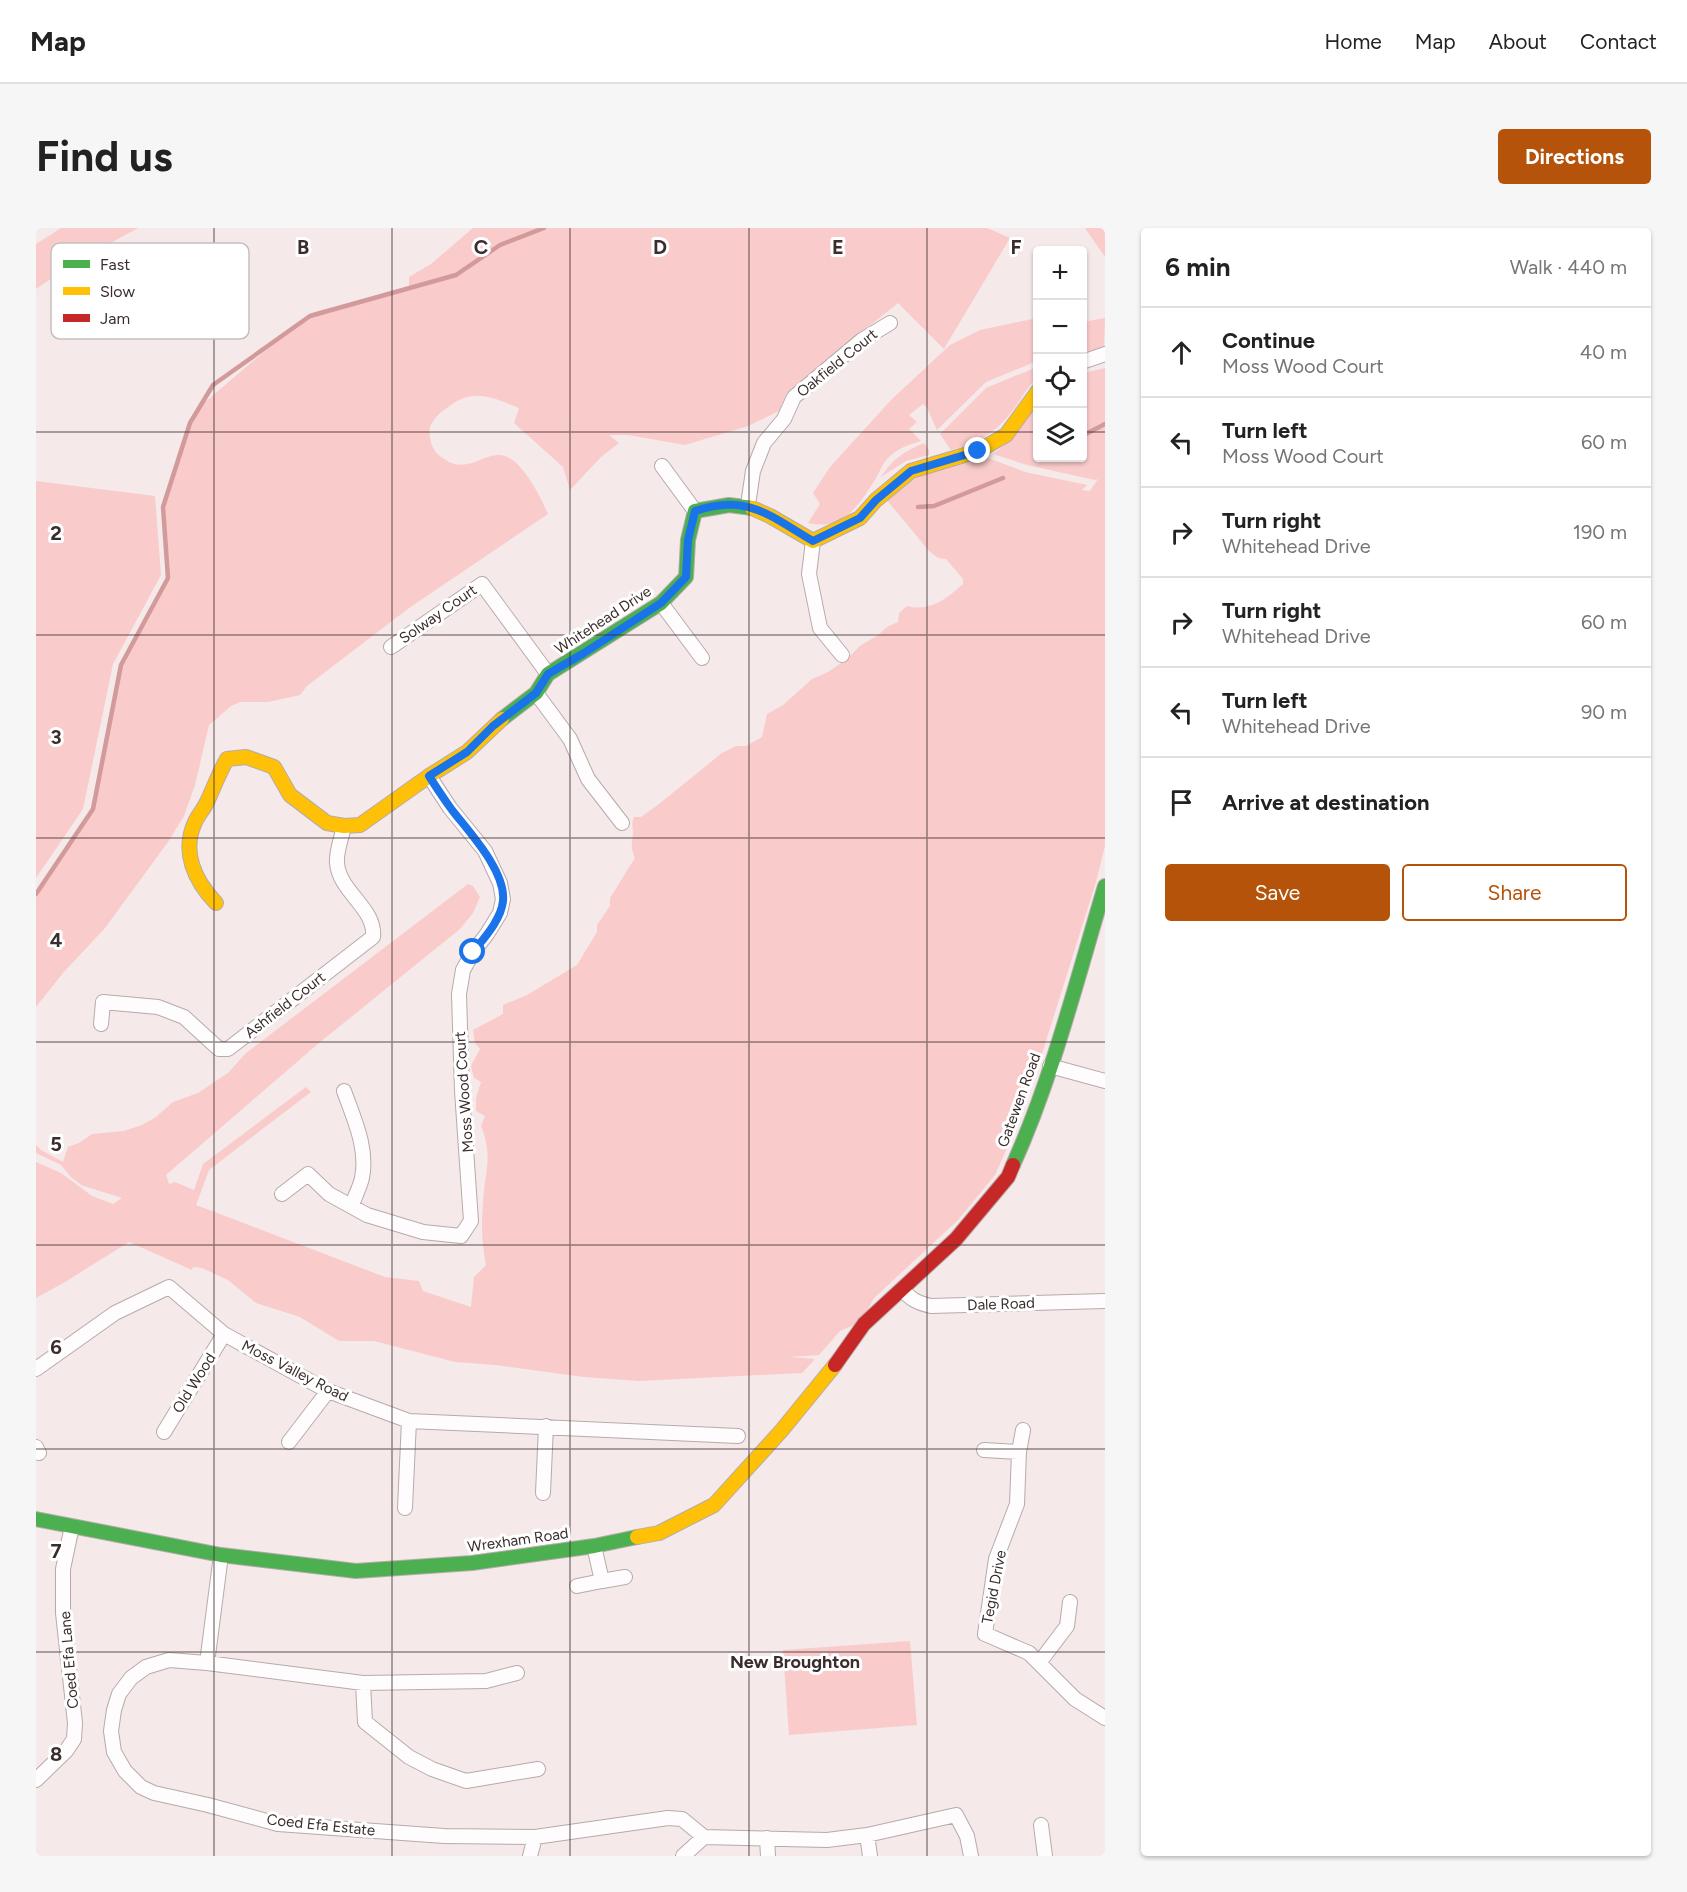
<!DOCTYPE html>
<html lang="en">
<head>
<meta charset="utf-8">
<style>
	:root { --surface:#fff; --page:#f6f6f6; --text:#222; --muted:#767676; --line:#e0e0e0; --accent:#b45309 }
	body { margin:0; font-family:Figtree,sans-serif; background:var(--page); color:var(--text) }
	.controls { position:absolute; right:18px; top:18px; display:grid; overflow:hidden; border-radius:6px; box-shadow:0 2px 4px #0004 }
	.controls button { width:54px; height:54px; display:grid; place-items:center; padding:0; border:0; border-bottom:2px solid var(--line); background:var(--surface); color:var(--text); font:30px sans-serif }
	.stop { position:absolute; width:18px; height:18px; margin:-14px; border:4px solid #1a73e8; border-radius:50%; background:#fff }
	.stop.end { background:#1a73e8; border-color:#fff; box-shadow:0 2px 6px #0008 }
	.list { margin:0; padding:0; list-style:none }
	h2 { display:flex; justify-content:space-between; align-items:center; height:78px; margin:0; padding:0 24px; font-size:26px }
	h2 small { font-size:20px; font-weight:400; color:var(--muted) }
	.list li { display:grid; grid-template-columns:39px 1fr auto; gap:18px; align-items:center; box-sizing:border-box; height:90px; padding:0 24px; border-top:2px solid var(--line) }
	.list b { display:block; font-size:22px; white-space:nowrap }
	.list p { margin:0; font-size:20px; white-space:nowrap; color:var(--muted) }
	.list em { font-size:20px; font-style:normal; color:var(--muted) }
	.actions { display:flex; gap:12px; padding:18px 24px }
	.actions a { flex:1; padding:14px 0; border:2px solid var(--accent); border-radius:6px; text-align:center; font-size:21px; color:var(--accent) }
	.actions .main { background:var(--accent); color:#fff }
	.icon { flex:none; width:33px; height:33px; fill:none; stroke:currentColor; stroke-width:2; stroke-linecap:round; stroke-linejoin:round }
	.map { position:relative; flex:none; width:1069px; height:1628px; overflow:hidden; border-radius:6px }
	header { display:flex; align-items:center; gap:36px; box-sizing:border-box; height:84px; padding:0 30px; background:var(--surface); border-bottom:2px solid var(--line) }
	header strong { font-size:28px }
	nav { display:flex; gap:33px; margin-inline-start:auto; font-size:21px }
	.intro { display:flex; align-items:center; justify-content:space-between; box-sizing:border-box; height:144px; padding:0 36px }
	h1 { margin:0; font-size:42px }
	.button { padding:15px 27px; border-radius:6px; background:var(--accent); color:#fff; font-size:21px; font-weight:700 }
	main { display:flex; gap:36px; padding:0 36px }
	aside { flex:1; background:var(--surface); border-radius:6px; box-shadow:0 2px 4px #0004 }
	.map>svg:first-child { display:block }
	.green { fill:#facbcb }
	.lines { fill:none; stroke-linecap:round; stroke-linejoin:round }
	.stream { stroke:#d29a9b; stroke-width:4.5 }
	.street-casing { stroke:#b6abab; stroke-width:16 }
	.fast-casing { stroke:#b6abab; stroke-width:16 }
	.slow-casing { stroke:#b6abab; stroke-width:16 }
	.jam-casing { stroke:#b6abab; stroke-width:16 }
	.street { stroke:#fefcfc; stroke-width:14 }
	.fast { stroke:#4caf50; stroke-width:14 }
	.slow { stroke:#ffc107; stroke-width:14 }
	.jam { stroke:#c62828; stroke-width:14 }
	.route { stroke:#1a73e8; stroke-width:8 }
	.grid { fill:none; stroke:#3b2d2d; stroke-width:1.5; stroke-opacity:0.55 }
	.labels { text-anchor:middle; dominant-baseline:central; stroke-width:6; stroke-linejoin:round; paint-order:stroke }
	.street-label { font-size:15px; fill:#3b2d2d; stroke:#fff }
	.quarter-label { font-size:18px; font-weight:bold; fill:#3b2d2d; stroke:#fff }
	.key { fill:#fff; stroke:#c4c0c0; stroke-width:1.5 }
	.key-label { font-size:16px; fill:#3b2d2d }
	.grid-label { font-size:20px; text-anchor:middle; font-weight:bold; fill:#3b2d2d; stroke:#fff; stroke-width:6; stroke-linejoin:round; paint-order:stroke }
</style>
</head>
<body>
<header>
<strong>Map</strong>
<nav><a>Home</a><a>Map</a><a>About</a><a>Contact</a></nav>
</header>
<div class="intro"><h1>Find us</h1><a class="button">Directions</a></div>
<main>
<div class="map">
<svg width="1069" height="1628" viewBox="0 0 1069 1628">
	<rect width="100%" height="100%" fill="#f5e9e9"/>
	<!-- green -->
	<path class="green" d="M25,0H102L40,34L0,61V16Z
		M437,0H951L974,10L908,121L862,75L751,164L743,183L712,198L649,217L592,207H573L583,215L565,229L534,262L527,239L478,195L483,180C456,169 436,159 411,180C406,183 401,187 398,192C392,199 393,205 395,214C396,221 402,227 408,231C433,248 448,222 469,228C487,234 505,269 512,286L373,380L271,458L264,467L232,474H204L195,478L173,497L159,557L148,588L132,614L69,700L27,745L0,779V666L57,581L85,437L132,350L129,276L161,181L266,91L278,84L373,60V49L395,36Z
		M1049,0H1069V29Z
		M1001,90V133L950,154L901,202L891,180L887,176L873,187L881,194L873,201L885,213C872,217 862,220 852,230C847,235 844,243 840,250C823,277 808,303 772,295L784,276L777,265L794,239L856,171L914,117L944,102Z
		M1069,90L1068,120L1047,124V94Z
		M1001,139V150C991,159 986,170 978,181C959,205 945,214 915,222L904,206L950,160Z
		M1069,140V618L1060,654L1004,832L992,848L971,920L959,947L922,992L838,1070L825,1094L804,1103L783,1127L753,1129L779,1131L766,1145L603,1153L548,1149L460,1137L419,1134L338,1113H303L264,1089L220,1075L192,1052L166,1040L157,1039L156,1042L93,1014L29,1054L0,1070V934L25,945L56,968L77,976L86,970L45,957L35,949L25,937L0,925V917L5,922L27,934L32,919L43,915L56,906L88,903L106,897L120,889L137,874L162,865L192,845L210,825L432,656L437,658L444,669L437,685L424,701L283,815L130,947L133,956L139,954L158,962L167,936L270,859L275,864L173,942L160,977L349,1049L383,1053L387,1063L435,1079L438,1049L450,1037C446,1017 445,997 447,976C448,945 458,930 445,898L449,888L440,883V870L445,854L438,850L435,838L444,821L439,815L437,802L467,786V777L491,767L541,737L561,704V697L574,678V670C583,657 590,643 599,630C594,618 596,616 597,605C597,598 595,596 598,589H605L623,576L686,525L700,518H710L726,509L731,486L747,477L776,451L792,444L811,431L825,417L841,408L851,399L862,394L863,385L871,378C894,384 910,371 927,356V351L910,331L902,330L893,323L850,271L863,257L898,243L952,230L989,244L1051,257L1046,262L1054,263L1062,251L1059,252L991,237L957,226L975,212L1001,174L1002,230H1046L1047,145Z
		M888,215L893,222V227L870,233L845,249C856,231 869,223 888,215Z
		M0,253L119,268L125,347L77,436L47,581L0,650Z
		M874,1413L881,1497L753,1507L747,1422Z"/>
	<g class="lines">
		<!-- stream -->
		<path class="stream" d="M1046,208L1069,196
			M882,279L898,278L967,250
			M0,666L57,581L85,437L132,350L127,279L154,195L177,157L274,88L420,47L464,17L508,0"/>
		<!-- street casing -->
		<g class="street-casing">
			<path id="street" d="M1046,134L1069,126
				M626,238L659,283
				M712,277L717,243L728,215L748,191L758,169L826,112L854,95
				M777,313L773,346L784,400L806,427
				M625,375L666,430
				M355,419L446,356L512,446
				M500,465L534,511L552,551L586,595
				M65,796L67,774L122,779L148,789L183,821H192L337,709C340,680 303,664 301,635C300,623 306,609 308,598
				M1014,838L1069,853
				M308,863C318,891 332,920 326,950C324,959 319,968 316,977
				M246,966L272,946L293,966L331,987L387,1004L425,1008L435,993L426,863L423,766L427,742L437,724L451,706L464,685L467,671L464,655L449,623L414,580L393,548
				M866,1061C875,1072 882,1075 895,1078L1069,1073
				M0,1141L79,1085L133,1059L188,1106L292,1163L373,1193L702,1208
				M987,1202L983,1224L981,1276L960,1331L949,1406L993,1425L1039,1471L1069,1490
				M128,1204L188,1106
				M253,1214L292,1163
				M0,1219L3,1225
				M948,1222L983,1224
				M507,1265L510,1198
				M369,1280L373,1193
				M566,1353L589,1349
				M541,1358L566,1353L558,1318
				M171,1435L185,1327
				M1003,1435L1031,1398L1034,1374
				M481,1445L450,1453L327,1455L171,1435L133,1432L110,1439L95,1450L83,1466L78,1482L75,1503L78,1524L89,1543L105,1559L118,1565L172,1577L242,1596L408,1608L499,1609L632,1590L646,1591L668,1609
				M327,1455L329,1494L373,1529L396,1541L430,1553L502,1541
				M0,1552L30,1523L38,1511L39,1495L27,1385V1341L36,1298
				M1005,1597L1009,1628
				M831,1607L834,1628
				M731,1610L732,1628
				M494,1628L499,1609
				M647,1628L668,1609L791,1612L831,1607L920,1587L931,1608L935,1628"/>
		</g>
		<!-- fast casing -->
		<g class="fast-casing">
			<path id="fast" d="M466,491L500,465L512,446L625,375L650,349L652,312L659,283L693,277L716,280
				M977,937C1017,848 1041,751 1069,658
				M0,1291L185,1327L320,1343L436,1335L558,1318L601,1309"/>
		</g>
		<!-- slow casing -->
		<g class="slow-casing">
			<path id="slow" d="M716,280L734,288L777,313L824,290L840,272L875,243L942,223L970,207L1002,163
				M180,675C159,653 145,624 159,594C162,587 168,581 171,574C178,559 183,545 191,531L210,529L238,539L254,567L291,595L308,598L324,597L393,548L431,524L466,491
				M601,1309L623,1305L678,1277L746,1202L799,1137"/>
		</g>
		<!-- jam casing -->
		<g class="jam-casing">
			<path id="jam" d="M799,1137L828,1096L920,1011L972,949L977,937"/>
		</g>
		<!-- street -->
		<use href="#street" class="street"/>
		<!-- fast -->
		<use href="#fast" class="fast"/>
		<!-- slow -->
		<use href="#slow" class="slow"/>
		<!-- jam -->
		<use href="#jam" class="jam"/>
	</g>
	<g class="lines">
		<!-- route -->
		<path class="route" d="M437,724C448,710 465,692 467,673C470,643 433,604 416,582C408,571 400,559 393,548L431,524L457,498L500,465L512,446L548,425L625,375L650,349L652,312L659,283C711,265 734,288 777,313L824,290L840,272L875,243L942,223"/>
	</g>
	<!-- grid -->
	<path class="grid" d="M178,0V1628M356,0V1628M534,0V1628M713,0V1628M891,0V1628M0,204H1002M1046,204H1069M0,407H1069M0,610H1069M0,814H1069M0,1017H1069M0,1221H1069M0,1424H1069"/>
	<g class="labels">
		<!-- street labels -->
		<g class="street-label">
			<text transform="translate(801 135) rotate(-39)">Oakfield Court</text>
			<text transform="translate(402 386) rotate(-35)">Solway Court</text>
			<text transform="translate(567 392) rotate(-33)">Whitehead Drive</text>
			<text transform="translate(249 777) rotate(-38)">Ashfield Court</text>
			<text transform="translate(428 864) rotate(-94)">Moss Wood Court</text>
			<text transform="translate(983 872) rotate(-70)">Gatewen Road</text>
			<text transform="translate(965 1076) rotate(-2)">Dale Road</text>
			<text transform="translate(259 1143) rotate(27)">Moss Valley Road</text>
			<text transform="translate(158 1155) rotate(-58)">Old Wood</text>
			<text transform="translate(482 1312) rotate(-8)">Wrexham Road</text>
			<text transform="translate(958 1359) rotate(-79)">Tegid Drive</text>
			<text transform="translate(33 1432) rotate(-95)">Coed Efa Lane</text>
			<text transform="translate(285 1597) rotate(6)">Coed Efa Estate</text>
		</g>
		<!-- quarter labels -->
		<g class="quarter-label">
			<text x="759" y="1434">New Broughton</text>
		</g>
	</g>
	<!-- legend -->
	<rect x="15" y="15" width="198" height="96" rx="9" class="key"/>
	<rect x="27" y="32" width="27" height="8" fill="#4caf50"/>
	<rect x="27" y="59" width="27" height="8" fill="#ffc107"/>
	<rect x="27" y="86" width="27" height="8" fill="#c62828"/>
	<g class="key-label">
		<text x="64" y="42">Fast</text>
		<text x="64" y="69">Slow</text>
		<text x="64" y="96">Jam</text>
	</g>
	<g class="grid-label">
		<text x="267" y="26">B</text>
		<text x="445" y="26">C</text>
		<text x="624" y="26">D</text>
		<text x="802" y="26">E</text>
		<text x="980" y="26">F</text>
		<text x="20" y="312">2</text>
		<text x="20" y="516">3</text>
		<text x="20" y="719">4</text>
		<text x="20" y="923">5</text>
		<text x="20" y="1126">6</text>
		<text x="20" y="1330">7</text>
		<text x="20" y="1533">8</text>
	</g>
</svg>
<div class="controls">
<button>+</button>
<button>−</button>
<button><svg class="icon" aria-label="locate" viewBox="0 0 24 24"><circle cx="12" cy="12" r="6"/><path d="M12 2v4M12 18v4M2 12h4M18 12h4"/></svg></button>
<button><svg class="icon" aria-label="layers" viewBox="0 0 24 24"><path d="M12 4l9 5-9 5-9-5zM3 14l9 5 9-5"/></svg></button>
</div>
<div class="stop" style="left:437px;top:724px"></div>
<div class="stop end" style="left:942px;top:223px"></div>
</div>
<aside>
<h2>6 min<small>Walk · 440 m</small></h2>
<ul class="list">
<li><svg class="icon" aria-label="ahead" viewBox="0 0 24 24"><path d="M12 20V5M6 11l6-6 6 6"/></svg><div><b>Continue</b><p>Moss Wood Court</p></div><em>40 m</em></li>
<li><svg class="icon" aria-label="left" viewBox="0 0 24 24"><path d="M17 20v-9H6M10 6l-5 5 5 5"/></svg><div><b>Turn left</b><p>Moss Wood Court</p></div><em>60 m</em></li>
<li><svg class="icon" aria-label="right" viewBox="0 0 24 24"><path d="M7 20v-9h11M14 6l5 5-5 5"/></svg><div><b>Turn right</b><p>Whitehead Drive</p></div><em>190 m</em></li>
<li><svg class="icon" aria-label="right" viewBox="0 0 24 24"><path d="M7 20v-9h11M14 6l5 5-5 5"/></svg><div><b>Turn right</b><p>Whitehead Drive</p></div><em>60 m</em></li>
<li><svg class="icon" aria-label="left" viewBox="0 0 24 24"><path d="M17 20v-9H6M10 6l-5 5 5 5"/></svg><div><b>Turn left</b><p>Whitehead Drive</p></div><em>90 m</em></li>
<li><svg class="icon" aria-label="arrive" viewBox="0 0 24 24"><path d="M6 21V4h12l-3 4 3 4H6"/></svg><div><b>Arrive at destination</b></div></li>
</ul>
<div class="actions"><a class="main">Save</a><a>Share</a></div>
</aside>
</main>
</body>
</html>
